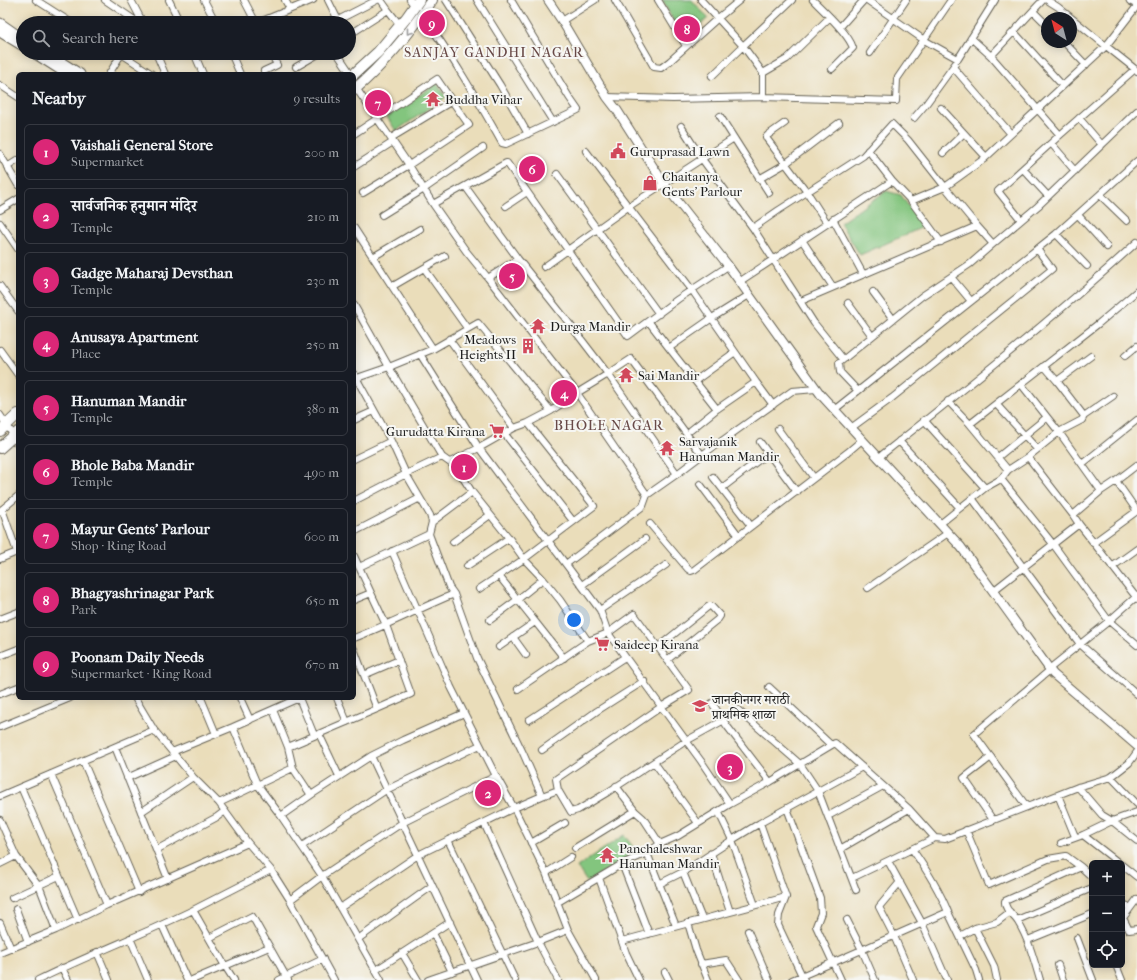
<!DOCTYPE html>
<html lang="en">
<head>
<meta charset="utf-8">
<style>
	:root { --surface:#171b24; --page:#242831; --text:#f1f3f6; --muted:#9ea1a6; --line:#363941; --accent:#db2777 }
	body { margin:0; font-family:"IM FELL French Canon","Noto Serif Devanagari",serif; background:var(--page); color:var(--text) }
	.controls { position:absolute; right:12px; bottom:12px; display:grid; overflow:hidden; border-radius:6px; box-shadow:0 2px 10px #0003 }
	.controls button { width:36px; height:36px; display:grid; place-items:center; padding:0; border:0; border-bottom:1px solid var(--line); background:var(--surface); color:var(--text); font:20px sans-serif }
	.compass { position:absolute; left:1041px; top:12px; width:36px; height:36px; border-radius:50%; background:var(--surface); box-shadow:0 2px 10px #0003; rotate:324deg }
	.you { position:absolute; left:574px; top:620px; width:14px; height:14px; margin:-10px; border:3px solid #fff; border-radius:50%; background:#1a73e8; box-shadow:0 0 0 6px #1a73e833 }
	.badge { display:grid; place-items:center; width:26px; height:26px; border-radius:50%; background:var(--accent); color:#fff; font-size:13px; font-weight:700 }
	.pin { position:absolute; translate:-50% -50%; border:2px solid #fff; box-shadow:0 1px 4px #0006 }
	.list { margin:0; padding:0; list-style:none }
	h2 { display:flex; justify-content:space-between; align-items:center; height:52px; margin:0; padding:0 16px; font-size:17px }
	h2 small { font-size:13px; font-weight:400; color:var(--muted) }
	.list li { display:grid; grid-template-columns:26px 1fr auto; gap:12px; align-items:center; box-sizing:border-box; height:56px; margin:0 8px 8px; padding:0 8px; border:1px solid var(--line); border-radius:6px }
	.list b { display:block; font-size:15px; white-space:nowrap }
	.list p { margin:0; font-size:13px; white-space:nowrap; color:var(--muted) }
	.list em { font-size:13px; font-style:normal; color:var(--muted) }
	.icon { flex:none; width:22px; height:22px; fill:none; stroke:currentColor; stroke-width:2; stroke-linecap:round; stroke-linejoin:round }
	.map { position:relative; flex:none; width:1137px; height:980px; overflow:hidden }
	.search { position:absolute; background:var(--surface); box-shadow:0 2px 10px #0003; left:16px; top:16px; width:340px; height:44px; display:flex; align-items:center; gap:10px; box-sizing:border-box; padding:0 14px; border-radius:22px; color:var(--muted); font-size:15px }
	.panel { position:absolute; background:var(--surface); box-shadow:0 2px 10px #0003; left:16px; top:72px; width:340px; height:628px; border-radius:6px }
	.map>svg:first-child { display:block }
	.green { fill:#83c57e; stroke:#50704d }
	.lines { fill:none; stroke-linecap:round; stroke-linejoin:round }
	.minor-casing { stroke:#646053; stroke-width:8 }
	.tertiary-casing { stroke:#646053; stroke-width:10 }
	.secondary-casing { stroke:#646053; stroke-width:11 }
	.trunk-casing { stroke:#646053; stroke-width:12 }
	.minor { stroke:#fff; stroke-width:6 }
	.tertiary { stroke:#fff; stroke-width:8 }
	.secondary { stroke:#fff; stroke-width:9 }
	.trunk { stroke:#fff; stroke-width:10 }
	.oneway { stroke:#999 }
	.labels { text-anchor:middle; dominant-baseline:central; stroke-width:4; stroke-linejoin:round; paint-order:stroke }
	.poi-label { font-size:13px; fill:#1c1c1c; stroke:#f6f6f2; text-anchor:start }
	.neighbourhood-label { font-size:14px; letter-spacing:1px; fill:#684947; stroke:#f6f6f2 }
</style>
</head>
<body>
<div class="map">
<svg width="1137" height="980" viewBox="0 0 1137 980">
	<rect width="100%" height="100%" fill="#f6f6f2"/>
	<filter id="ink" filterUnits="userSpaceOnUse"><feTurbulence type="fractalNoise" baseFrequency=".025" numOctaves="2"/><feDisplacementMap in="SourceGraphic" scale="8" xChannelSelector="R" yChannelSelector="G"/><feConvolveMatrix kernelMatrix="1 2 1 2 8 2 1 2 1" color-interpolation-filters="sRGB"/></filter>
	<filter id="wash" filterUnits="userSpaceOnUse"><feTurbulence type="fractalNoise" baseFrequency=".012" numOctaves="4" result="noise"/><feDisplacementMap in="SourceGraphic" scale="16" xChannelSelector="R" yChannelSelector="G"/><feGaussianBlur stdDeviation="0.9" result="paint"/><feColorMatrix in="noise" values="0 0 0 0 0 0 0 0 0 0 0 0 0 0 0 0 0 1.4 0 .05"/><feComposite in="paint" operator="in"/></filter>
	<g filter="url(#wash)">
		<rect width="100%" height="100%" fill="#eaddba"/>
		<!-- green -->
		<path class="green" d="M662,0H692L708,18L684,40Z
			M437,83L446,97L396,131L387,117Z
			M886,191L901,195L923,227L860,255L840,223Z
			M624,835L637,852L587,882L577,867Z"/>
	</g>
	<g filter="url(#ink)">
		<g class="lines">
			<!-- minor casing -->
			<g class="minor-casing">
				<path id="minor" d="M36,0L72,23
					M105,0L139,23
					M131,0L143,23
					M169,0L180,23
					M204,0L216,23
					M244,0L256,23
					M285,0L290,9
					M328,0L338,20L377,0
					M410,0L415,6
					M446,0L500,85L528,134
					M477,0L553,122
					M615,0L654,67L661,68L670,61L718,18L740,0
					M658,0L686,46
					M701,0L743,46L792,0
					M813,0C824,11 849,34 853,48L832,69
					M867,0L924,40L958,59L995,0
					M1047,0L1058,7L1106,46L1137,6
					M388,10L400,25
					M1033,11L1047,25
					M422,15C452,55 477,99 502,143L506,144L578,110L569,97L511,0
					M562,21L595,0
					M257,23L313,0
					M840,27L864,0
					M1014,32L1063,86
					M349,35L388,10L381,0
					M971,38L991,56L1060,135L1135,69L1137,71
					M1064,42L1086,65
					M120,53L152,74
					M156,53L165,74
					M194,53L203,74
					M231,53L240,74
					M337,53L351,74
					M870,53L906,0
					M991,56L1043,0
					M296,67L320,53
					M953,67L1011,134
					M264,71L277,65L271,53
					M763,73L787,59L830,17
					M109,74L122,53
					M712,76L743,46L763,73V97
					M0,85L18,97
					M356,88L409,165L433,204L466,251L488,278L577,393L608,374L565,318L518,259L465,186L433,204
					M607,97L673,99L763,97L896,101L897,79L951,0
					M941,108L986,157
					M720,116L734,138
					M914,118L926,104L955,64
					M1079,118L1102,145
					M785,123L768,135L766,137L767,139L807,192L827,223
					M681,126L702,159L753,228L779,210L863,156L892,124L908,140L945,187L984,159L1106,46L1135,69
					M354,134L437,79L452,101L391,138
					M1051,143L1075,171
					M868,150L892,181
					M586,151L692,290L756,382L717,409L669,348L712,318L749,295
					M943,153L964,133
					M0,154L18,185
					M7,167L18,160
					M354,167L393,142
					M1023,169L1048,196
					M557,174L659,314
					M759,179L785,164L839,123
					M465,186L506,163H507L628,336L678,299L728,266
					M363,193L409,165L469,125L452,101
					M1100,195L1127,221
					M911,201L941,242
					M506,206L527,192
					M0,210L18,199
					M382,215L424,189L483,148
					M1078,215L1107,247
					M833,219L863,274
					M1021,220L998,191L1060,135
					M0,223L18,249
					M977,226L993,244
					M354,228L433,349L389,367L354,379
					M753,228L814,323L843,359
					M1056,234L1087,266
					M802,240L833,287
					M373,257L420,229
					M544,267L628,207L734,138L769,193
					M424,268L445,256
					M951,277L971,301
					M488,278L518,259
					M739,282L892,181L911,201L945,187L977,226L801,301
					M0,286L18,311
					M393,286L424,268L467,328
					M873,292L893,319
					M848,303L872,336
					M354,305L389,367L442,457L406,474L354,501
					M649,322L669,348
					M449,339L514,428
					M433,349L478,323L551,411
					M0,350L18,375
					M420,354L479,448L600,610L608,633L634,614L689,690L661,707L556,779L558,790L571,812L578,810L608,792L686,741L724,720
					M1125,356L1137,346
					M1044,366L1057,381L1091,356
					M354,374L391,441L406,474L430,515L432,522L429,534L449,587L454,594C420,608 388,625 354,638
					M695,381L735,352
					M1057,381L1084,416
					M756,382L773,405
					M858,391L840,372L839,363L922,296L970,264L993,244L1038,206L1137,111
					M948,401L970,424
					M996,404L1037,449
					M834,410L1056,234L1137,161
					M0,415L14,436L18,444
					M1047,417L1059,432L1082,420L1084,416L1113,396
					M354,420L374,411
					M924,420L985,488L1001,479L1008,470L970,424L1098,324L1137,291
					M851,428L892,398L1052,269L1037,249
					M778,429L814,478
					M691,430L717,409
					M504,433L573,521
					M899,441L960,508
					M760,442L797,492
					M442,457L456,467L472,492L509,538L524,559L543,579L560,600L588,641L608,633L663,709L701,761L730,804
					M998,457L1047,417L1021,384
					M1028,457L1073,515
					M878,458C966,388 1054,318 1137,242
					M354,459L391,441
					M450,462L479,448L514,428L528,423
					M1082,464L1137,420
					M677,474L608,374L631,359L702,455
					M713,477L751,526
					M1001,479L1053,544L1109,621L1137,645
					M700,484L739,536
					M722,488L768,453
					M1101,491L1116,481L1137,465
					M972,498L1080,644L1137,694
					M2,509L17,552H18
					M0,511L18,496
					M432,522L472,492
					M650,524L688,569L691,571L694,570L848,452L862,440
					M940,524L985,488
					M1079,524L1136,597L1137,596
					M354,532L420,498
					M453,542L490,515
					M1093,543L1137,511L1116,481
					M392,551L451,687L496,776L514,808L546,873L568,930L596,980
					M354,556L371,593
					M0,559L17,552
					M566,564L643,506L647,495L677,474L702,455L792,391L816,389
					M467,566L509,538
					M359,567L429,534
					M1112,567L1137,549
					M499,576L564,658
					M582,585L645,539
					M868,588L948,533
					M479,589L524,559L594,506L528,423L551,411L577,393L647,495
					M993,591L1079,524L1073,515L1101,491L1059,432L1028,457L1008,470
					M354,600L371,593L386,625L411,694L377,709
					M600,610L666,565
					M0,619L18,612
					M490,620L517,600L543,579
					M513,637L526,655
					M499,647L535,622
					M658,647L709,606H711L720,616L718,619L667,660
					M0,656L18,649
					M1049,669L1109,621L1136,597L1137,599
					M364,675L399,660
					M769,687L831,745
					M518,689L588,641
					M0,694L18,687
					M135,698L154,730L193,777L219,803L248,843L271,870L290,900L334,980
					M201,698L216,734
					M240,698L250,720
					M299,698L314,735
					M337,698L347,722
					M712,703L727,726L770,782
					M273,710L288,747L293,768L311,795L281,816
					M738,710L800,764L818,791L856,890
					M529,720L625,657
					M0,727L70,698
					M233,727L257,784L281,816L322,876L381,980
					M321,738L339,776
					M115,747L168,879
					M288,747L377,709L354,649
					M542,750L597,711L644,681
					M172,752L233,727L299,698
					M371,756L477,980
					M991,757L964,778L993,820
					M83,761L139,892
					M654,762L698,823
					M51,774L107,905
					M1111,777L1137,804
					M127,778L176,756
					M616,786L635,811L643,818L660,844
					M21,787L78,920
					M1078,787L1102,815L1112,821L1137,812
					M311,795L371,756L403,740L464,713
					M1058,795L1074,834L1076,837
					M0,796L154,730
					M542,796L558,790
					M219,803L293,768
					M1027,807L974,734L1050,670
					M787,808L820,898L821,913L816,926L841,980
					M718,811L732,840L755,905
					M141,812L193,777
					M828,816L883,786
					M0,820L16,856L0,864
					M484,823L538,942L558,980
					M966,830L989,885L1048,859L1066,856L1081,867
					M1083,835L1119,863
					M448,840L515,980
					M531,843L565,823
					M1061,843L1083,835L1112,821L1137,841
					M302,846L386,790L480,745
					M575,848L635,811
					M840,849L909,809
					M156,850L217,817L225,811
					M647,853L676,926
					M711,853L730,912
					M16,856L40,888L56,930
					M888,861L922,923L947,980
					M622,864L649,934
					M1122,865L1137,877
					M683,872L702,919
					M546,873L571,857
					M599,878L626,953L639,980
					M852,878L935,838L945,839L1078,787L1111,777L1129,763L1137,752
					M900,882L879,907L894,936L913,980
					M659,884L683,872L732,840L760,823
					M786,897L779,915L778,925L804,980
					M12,898L59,876
					M1137,899L1123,918L1129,930L1137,929
					M290,900L322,876L402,823L496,776
					M558,902L622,864L647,853L660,844L678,836L730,804L770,782L835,743L909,809L935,838
					M1122,903L1130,908
					M340,908L418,855L514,808L542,796L523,753L477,658L454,594
					M16,909L28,942
					M948,912L976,970L979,980
					M847,920L862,950L875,980
					M1017,920L1092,888
					M0,923L11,949
					M688,923L696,950L708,980
					M162,925L187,980
					M975,928L994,966L997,980
					M748,931L769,980
					M433,933L452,972
					M960,936L975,928L997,922L1010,912
					M130,938L148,980
					M209,938L252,916L288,980
					M1077,938L1093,980
					M358,939L432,886
					M1028,940L1092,914
					M622,941L786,897L760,823L862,767
					M97,952L109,980
					M0,953L56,930L107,905L248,843
					M402,953L418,980
					M701,964L726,960L739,980
					M1058,965L1063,980
					M1116,965L1122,980
					M62,968L68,980
					M376,970L450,922
					M665,972L669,980
					M38,980C88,955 142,935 193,910
					M192,980L225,966L193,910L271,870
					M234,980L225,966L269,947
					M279,980L323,959
					M428,980L538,942L568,930
					M792,980L841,959L948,912C939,889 926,869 912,849
					M1040,980C1034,960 1029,940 1018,922C1014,915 1004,910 1005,901L1081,867L1092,877"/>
			</g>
			<!-- tertiary casing -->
			<g class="tertiary-casing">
				<path id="tertiary" d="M548,0L562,21L607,97L617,110L664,184L727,264L821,395L961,547L1053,674L1137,746"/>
			</g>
			<!-- secondary casing -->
			<g class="secondary-casing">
				<path id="secondary" d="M1131,0L1137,3
					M0,23L23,39
					M0,32L23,46
					M34,53L67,74
					M47,53L80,74"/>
			</g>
			<!-- trunk casing -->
			<g class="trunk-casing">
				<path id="trunk" d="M354,74L378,52L407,17L419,0
					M354,90C384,64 410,33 432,0
					M0,431L18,414
					M0,448L18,432"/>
			</g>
			<!-- minor -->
			<use href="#minor" class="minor"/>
			<!-- tertiary -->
			<use href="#tertiary" class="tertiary"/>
			<!-- secondary -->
			<use href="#secondary" class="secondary"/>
			<!-- trunk -->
			<use href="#trunk" class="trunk"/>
		</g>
		<!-- one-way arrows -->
		<defs><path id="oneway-chevron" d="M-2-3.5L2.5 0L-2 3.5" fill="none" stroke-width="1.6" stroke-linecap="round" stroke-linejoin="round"/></defs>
		<use class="oneway" href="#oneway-chevron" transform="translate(409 32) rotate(128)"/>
	</g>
	<!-- icons -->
	<defs>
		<g id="temple-bare" transform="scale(1.2)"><path d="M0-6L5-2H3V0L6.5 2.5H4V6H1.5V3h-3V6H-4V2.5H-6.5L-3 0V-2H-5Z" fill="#d1495b" stroke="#f6f6f2" stroke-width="2.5" paint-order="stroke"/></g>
		<g id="civic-bare" transform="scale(1.2)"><path d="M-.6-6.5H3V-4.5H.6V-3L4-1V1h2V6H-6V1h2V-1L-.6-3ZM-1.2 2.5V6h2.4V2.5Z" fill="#d1495b" stroke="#f6f6f2" stroke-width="2.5" paint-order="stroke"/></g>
		<g id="shop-bare" transform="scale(1.2)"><path d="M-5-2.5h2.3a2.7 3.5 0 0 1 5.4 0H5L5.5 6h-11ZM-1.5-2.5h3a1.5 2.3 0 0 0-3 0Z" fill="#d1495b" stroke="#f6f6f2" stroke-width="2.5" paint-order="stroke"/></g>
		<g id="building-bare" transform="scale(1.2)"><path d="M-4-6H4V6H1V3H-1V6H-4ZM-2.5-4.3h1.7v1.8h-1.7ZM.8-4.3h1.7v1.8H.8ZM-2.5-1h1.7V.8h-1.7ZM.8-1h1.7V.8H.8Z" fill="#d1495b" stroke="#f6f6f2" stroke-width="2.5" paint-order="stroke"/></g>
		<g id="supermarket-bare" transform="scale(1.2)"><path d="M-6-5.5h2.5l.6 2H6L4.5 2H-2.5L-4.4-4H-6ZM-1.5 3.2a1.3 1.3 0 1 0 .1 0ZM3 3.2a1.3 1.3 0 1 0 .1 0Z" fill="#d1495b" stroke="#f6f6f2" stroke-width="2.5" paint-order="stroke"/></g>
		<g id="school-bare" transform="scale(1.2)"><path d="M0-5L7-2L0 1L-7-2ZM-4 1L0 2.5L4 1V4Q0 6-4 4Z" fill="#d1495b" stroke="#f6f6f2" stroke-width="2.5" paint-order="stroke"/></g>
	</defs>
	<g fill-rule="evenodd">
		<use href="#temple-bare" x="433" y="99"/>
		<use href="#civic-bare" x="618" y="151"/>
		<use href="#shop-bare" x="650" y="183"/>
		<use href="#temple-bare" x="538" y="326"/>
		<use href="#building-bare" x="528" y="346"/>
		<use href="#temple-bare" x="626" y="375"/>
		<use href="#supermarket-bare" x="497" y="431"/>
		<use href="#temple-bare" x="667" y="448"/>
		<use href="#supermarket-bare" x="602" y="644"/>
		<use href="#school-bare" x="700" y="706"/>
		<use href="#temple-bare" x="607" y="855"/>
	</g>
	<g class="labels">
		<!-- poi labels -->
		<g class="poi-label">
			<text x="445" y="99">Buddha Vihar</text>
			<text x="630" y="151">Guruprasad Lawn</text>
			<text x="662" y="176">Chaitanya<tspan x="662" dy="15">Gents' Parlour</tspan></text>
			<text x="550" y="326">Durga Mandir</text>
			<text x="516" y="339" text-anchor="end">Meadows<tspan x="516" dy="15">Heights II</tspan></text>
			<text x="638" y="375">Sai Mandir</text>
			<text x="485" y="431" text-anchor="end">Gurudatta Kirana</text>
			<text x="679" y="441">Sarvajanik<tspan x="679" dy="15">Hanuman Mandir</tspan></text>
			<text x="614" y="644">Saideep Kirana</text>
			<text x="712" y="699">जानकीनगर मराठी<tspan x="712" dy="15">प्राथमिक शाळा</tspan></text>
			<text x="619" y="848">Panchaleshwar<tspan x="619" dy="15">Hanuman Mandir</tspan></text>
		</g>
		<!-- neighbourhood labels -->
		<g class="neighbourhood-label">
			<text x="494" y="52">SANJAY GANDHI NAGAR</text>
			<text x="609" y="425">BHOLE NAGAR</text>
		</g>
	</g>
</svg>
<div class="controls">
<button>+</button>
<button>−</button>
<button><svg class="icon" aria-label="locate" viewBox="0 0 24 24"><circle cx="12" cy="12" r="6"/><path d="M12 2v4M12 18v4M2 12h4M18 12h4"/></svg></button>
</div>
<svg class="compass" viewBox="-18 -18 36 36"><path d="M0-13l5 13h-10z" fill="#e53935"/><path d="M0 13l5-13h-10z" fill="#9ea1a6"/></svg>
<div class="you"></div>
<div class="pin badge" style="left:464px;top:467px">1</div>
<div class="pin badge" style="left:488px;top:793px">2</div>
<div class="pin badge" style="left:730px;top:767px">3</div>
<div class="pin badge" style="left:564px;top:393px">4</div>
<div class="pin badge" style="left:512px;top:276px">5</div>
<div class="pin badge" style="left:532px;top:169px">6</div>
<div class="pin badge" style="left:378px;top:103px">7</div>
<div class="pin badge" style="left:687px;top:29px">8</div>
<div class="pin badge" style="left:432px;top:23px">9</div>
<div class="search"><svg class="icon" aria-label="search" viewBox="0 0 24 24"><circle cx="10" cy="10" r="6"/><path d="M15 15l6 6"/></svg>Search here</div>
<section class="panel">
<h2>Nearby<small>9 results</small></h2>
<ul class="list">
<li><span class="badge">1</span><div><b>Vaishali General Store</b><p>Supermarket</p></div><em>200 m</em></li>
<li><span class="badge">2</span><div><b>सार्वजनिक हनुमान मंदिर</b><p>Temple</p></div><em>210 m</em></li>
<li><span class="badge">3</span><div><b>Gadge Maharaj Devsthan</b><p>Temple</p></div><em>230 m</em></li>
<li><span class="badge">4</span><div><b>Anusaya Apartment</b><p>Place</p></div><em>250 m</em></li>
<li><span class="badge">5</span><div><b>Hanuman Mandir</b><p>Temple</p></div><em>380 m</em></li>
<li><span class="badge">6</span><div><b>Bhole Baba Mandir</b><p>Temple</p></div><em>490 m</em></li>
<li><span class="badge">7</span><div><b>Mayur Gents' Parlour</b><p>Shop · Ring Road</p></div><em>600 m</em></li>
<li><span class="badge">8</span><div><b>Bhagyashrinagar Park</b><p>Park</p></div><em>650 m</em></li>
<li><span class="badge">9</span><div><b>Poonam Daily Needs</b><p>Supermarket · Ring Road</p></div><em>670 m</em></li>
</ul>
</section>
</div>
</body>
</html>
